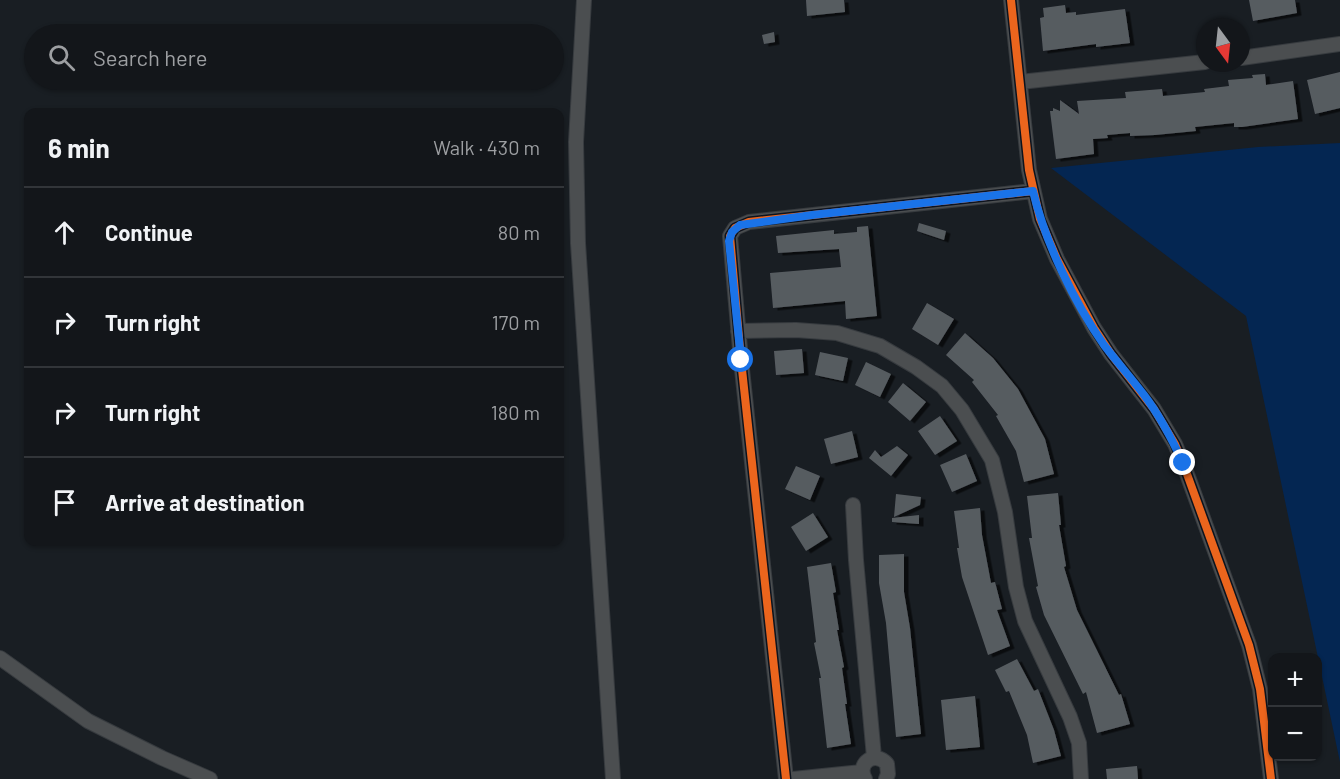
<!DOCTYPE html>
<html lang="en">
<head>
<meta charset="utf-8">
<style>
	:root { --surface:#13161a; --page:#1c1f23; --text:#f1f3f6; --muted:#9d9fa2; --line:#323539 }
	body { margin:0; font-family:Barlow,sans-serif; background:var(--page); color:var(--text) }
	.controls { position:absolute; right:18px; bottom:18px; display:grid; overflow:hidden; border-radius:12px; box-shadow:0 2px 4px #0004 }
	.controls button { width:54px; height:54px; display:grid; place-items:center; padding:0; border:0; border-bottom:2px solid var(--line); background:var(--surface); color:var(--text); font:30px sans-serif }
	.compass { position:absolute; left:1196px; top:18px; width:54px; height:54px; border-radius:50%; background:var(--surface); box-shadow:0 2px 4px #0004; rotate:165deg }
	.stop { position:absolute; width:18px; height:18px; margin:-14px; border:4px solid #1a73e8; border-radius:50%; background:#fff }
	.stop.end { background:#1a73e8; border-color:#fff; box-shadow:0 2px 6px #0008 }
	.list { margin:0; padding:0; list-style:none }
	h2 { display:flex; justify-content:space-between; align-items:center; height:78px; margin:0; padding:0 24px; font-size:26px }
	h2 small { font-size:20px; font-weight:400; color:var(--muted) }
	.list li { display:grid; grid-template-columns:39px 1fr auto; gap:18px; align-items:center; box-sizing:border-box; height:90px; padding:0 24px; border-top:2px solid var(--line) }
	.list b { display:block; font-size:22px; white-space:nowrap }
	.list em { font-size:20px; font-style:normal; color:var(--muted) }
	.icon { flex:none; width:33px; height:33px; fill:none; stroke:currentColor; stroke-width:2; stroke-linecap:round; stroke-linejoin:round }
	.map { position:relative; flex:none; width:1340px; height:779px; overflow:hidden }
	.search { position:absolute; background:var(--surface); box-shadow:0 2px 4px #0004; left:24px; top:24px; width:540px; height:66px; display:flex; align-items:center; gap:15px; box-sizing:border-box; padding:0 21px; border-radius:33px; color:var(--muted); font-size:22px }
	.panel { position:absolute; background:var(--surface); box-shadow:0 2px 4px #0004; left:24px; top:108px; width:540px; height:438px; border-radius:12px }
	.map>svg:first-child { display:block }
	.green { fill:#042652 }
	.building { fill:#575c61; filter:url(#shadow) }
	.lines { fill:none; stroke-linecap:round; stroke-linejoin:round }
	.street-casing { stroke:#373b3f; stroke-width:16 }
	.street { stroke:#4b4e50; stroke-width:14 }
	.cycleway-casing { stroke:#0d131d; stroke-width:11 }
	.cycleway { stroke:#eb651d; stroke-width:8 }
	.route { stroke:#1a73e8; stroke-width:8 }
</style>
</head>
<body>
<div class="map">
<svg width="1340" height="779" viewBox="0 0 1340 779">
	<defs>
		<filter id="shadow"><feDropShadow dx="4.5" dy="2.5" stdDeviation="0" flood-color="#0009"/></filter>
	</defs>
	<rect width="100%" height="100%" fill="#191e23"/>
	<!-- green -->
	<path class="green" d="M1340,143V762L1246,316L1051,168L1258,147Z"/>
	<!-- building -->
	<path class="building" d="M806,0H844L845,12L807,16Z
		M1249,0H1295L1297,13L1253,21Z
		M1065,5L1066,13L1076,12V15L1125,9L1130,43L1096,47V44L1043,51L1040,18L1044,17L1043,8Z
		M774,32L775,42L764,44L762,35Z
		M1340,72V108L1315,114L1307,80Z
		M1265,74L1266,85L1293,81L1298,119L1242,127H1234V123L1195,127L1196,131L1155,135L1130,136V133L1107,135L1108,138L1093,139L1094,154L1056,159L1050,111H1053V108L1060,111V100L1079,114L1077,101L1126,98L1125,92L1162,89L1163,96L1205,92L1204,89L1229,86L1228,80L1253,78L1252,75Z
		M919,223L946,231L944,240L917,231Z
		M868,226L877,316L846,319L845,301L773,308L770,273L841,267L839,249L778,253L776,236L834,230V234L857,232V227Z
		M927,303L954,319L938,345L912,329Z
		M965,333L993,358L1018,389L1045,439L1054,474L1024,482L1016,451L996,416L998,415L972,382L974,380L946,355Z
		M802,349L804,373L776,375L774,351Z
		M820,352L848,358L843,381L815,375Z
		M866,362L891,374L880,397L855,385Z
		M903,383L926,402L910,421L888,402Z
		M940,416L957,441L935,455L918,431Z
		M852,431L858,457L831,464L824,439Z
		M897,446L908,455L891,476L869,458L875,450L881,457Z
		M966,454L977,481L952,492L940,465Z
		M796,466L820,476L810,500L785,489Z
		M1058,493L1061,525H1059L1066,566L1064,567L1077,610L1119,695L1121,694L1130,724L1097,733L1086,692L1083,694L1044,615L1036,587L1038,586L1029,538H1032L1027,496Z
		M896,494L921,497L920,505L894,517Z
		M980,508L982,535L991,583L995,582L1002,609L997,610L1010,646L988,655L962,577L957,548H959L954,511Z
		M813,513L828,537L806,551L791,527Z
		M919,515V524L892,522V518Z
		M904,554V592L910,628L921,734L896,737L886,623L879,583V555Z
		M831,563L836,592L833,593L839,630H837L844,667L842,668L847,704H845L851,744L827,748L819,678H821L814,643L816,642L807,567Z
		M1017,659L1034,691L1038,689L1054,730L1061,756L1033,763L1027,735L1009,691L1006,692L995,670Z
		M975,696L980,747L946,750L941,700Z
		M1137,766L1138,779H1107L1106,769Z"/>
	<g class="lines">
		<!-- street casing -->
		<g class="street-casing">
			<path id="street" d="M584,0L576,142L578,243L613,779
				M1011,0L1029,170L1040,219L1057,259L1094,328L1111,354L1154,409L1175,444L1183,463L1249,645L1260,689L1271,779
				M1241,58L1340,44
				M1020,82L1205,62
				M738,331L796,330L837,333L880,346L916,367L942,386L962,410L992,460L1005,512L1016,587L1025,621L1070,717L1079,743L1081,779
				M853,505L856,560L874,757
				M0,658L88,721L162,758L210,779
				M786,779L741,360L730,236L735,228L749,222L1033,191
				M793,779L862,772
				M865,779C856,763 875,750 887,764L888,774L886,779"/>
		</g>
		<!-- street -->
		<use href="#street" class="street"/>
		<!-- cycleway casing -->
		<g class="cycleway-casing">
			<path id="cycleway" d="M1011,0L1029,170L1040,219L1057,259L1094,328L1111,354L1154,409L1175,444L1183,463L1249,645L1260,689L1271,779
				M786,779L741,360L730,236L735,228L749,222L1033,191"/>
		</g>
		<!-- cycleway -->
		<use href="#cycleway" class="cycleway"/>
	</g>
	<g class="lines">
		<!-- route -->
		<path class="route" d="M741,360L729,241L732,232L740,225L812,215L1033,191C1045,242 1074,302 1104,345C1117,362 1131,378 1144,395C1160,416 1172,439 1183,463"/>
	</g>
</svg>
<div class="controls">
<button>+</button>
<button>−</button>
</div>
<svg class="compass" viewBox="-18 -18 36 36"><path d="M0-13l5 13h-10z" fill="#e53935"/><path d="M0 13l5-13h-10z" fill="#9d9fa2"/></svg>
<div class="stop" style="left:741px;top:360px"></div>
<div class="stop end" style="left:1183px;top:463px"></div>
<div class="search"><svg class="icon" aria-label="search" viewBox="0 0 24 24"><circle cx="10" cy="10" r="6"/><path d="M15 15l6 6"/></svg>Search here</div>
<section class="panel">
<h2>6 min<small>Walk · 430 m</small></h2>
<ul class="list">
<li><svg class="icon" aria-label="ahead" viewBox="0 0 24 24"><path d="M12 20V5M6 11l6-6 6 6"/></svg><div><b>Continue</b></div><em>80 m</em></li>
<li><svg class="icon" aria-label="right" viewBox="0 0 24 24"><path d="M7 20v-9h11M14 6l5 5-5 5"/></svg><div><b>Turn right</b></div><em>170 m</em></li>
<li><svg class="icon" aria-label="right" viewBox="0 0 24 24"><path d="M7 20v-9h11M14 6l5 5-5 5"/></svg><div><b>Turn right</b></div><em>180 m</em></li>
<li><svg class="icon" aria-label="arrive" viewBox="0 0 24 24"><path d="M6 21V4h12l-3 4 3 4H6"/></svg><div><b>Arrive at destination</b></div></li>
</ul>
</section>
</div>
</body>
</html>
